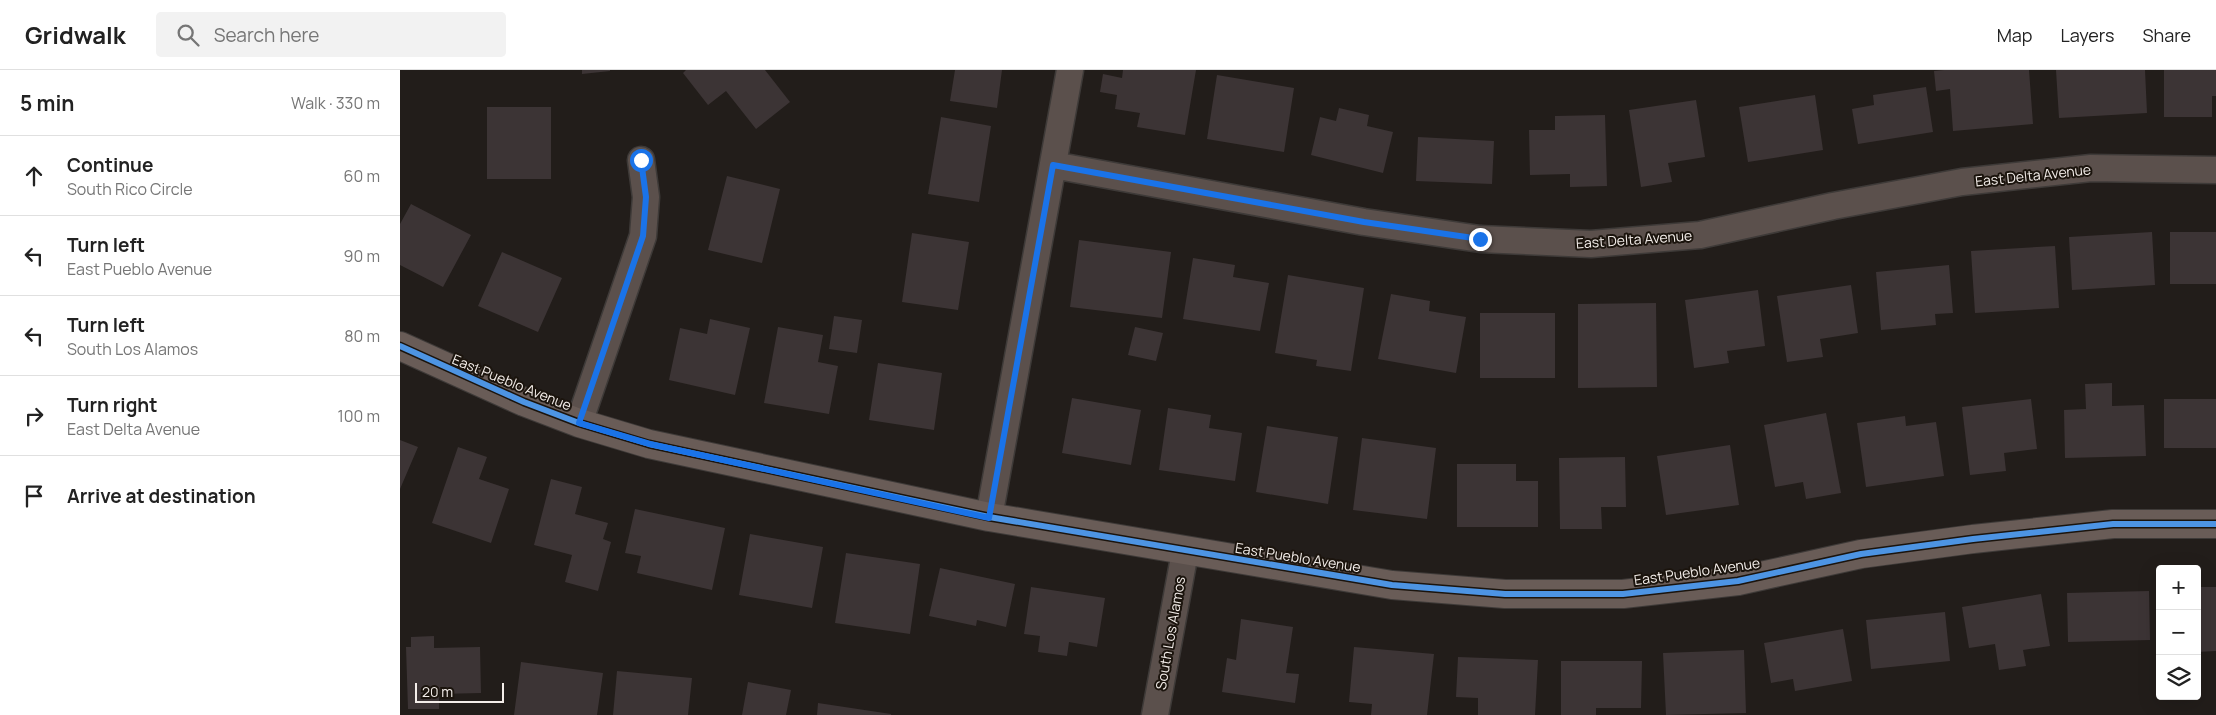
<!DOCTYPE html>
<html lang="en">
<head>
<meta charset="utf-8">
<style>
	:root { --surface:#fff; --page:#f2f2f2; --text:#222; --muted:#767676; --line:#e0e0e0 }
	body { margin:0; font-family:Manrope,sans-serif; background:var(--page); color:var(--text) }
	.controls { position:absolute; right:15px; bottom:15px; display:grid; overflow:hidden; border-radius:5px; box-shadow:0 5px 20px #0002 }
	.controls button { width:45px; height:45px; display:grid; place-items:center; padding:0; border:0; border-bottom:1px solid var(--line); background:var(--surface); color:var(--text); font:25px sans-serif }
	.scale { position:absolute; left:15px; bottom:12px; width:89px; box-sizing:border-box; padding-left:5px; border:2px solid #f3ede9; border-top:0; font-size:14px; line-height:18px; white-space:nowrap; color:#f3ede9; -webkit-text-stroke:4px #1b140d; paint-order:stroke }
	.stop { position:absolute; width:15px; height:15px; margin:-11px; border:4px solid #1a73e8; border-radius:50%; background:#fff }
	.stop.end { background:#1a73e8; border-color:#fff; box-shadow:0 1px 5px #0008 }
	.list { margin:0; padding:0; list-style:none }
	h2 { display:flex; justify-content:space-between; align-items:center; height:65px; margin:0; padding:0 20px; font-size:21px }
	h2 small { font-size:16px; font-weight:400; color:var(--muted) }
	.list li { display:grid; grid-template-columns:32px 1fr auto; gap:15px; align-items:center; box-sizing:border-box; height:80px; padding:0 20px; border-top:1px solid var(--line) }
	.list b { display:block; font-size:19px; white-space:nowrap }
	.list p { margin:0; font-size:16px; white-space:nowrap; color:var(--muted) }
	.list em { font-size:16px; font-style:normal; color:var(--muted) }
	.icon { flex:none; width:28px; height:28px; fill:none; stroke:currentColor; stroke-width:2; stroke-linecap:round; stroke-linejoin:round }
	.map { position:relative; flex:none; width:1816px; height:645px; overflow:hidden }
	header { display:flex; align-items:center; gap:30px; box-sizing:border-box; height:70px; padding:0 25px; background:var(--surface); border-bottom:1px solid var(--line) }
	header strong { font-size:24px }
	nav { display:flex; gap:28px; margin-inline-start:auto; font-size:18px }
	.search { width:350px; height:45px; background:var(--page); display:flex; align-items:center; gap:12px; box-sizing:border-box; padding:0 18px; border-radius:5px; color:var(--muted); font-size:19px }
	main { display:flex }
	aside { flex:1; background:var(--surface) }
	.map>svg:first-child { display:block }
	.building { fill:#3c3435 }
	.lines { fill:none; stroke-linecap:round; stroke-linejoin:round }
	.street-casing { stroke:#3e3a38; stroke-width:29 }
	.secondary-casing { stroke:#3e3a38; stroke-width:30 }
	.street { stroke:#5b504c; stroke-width:26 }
	.secondary { stroke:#695c57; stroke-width:28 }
	.cycleway-casing { stroke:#1b140d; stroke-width:9 }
	.cycleway { stroke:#4d94e3; stroke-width:6 }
	.route { stroke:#1a73e8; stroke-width:6 }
	.labels { text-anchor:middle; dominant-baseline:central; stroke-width:4; stroke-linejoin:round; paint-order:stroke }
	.street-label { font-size:14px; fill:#f3ede9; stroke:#1b140d }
</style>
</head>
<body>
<header>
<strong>Gridwalk</strong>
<div class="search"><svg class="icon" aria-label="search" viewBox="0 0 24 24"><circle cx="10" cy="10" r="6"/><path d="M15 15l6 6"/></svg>Search here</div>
<nav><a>Map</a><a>Layers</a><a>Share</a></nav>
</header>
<main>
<aside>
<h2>5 min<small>Walk · 330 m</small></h2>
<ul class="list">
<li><svg class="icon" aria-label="ahead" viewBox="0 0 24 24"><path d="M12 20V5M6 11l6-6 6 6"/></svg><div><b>Continue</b><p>South Rico Circle</p></div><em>60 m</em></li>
<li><svg class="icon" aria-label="left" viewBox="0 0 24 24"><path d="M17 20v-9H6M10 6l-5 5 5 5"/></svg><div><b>Turn left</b><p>East Pueblo Avenue</p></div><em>90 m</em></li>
<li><svg class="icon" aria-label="left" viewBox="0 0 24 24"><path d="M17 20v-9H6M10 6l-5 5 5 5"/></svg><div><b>Turn left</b><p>South Los Alamos</p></div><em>80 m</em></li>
<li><svg class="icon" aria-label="right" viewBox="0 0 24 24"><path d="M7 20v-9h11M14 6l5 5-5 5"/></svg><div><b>Turn right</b><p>East Delta Avenue</p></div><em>100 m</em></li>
<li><svg class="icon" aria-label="arrive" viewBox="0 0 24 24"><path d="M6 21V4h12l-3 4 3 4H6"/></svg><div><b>Arrive at destination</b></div></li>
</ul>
</aside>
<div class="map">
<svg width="1816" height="645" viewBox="0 0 1816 645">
	<rect width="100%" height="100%" fill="#221d1a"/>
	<!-- building -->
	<path class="building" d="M182,0H210V1L182,4Z
		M286,0H365L390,32L356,59L326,21L308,35L283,3Z
		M555,0H602L597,38L550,31Z
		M723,0H796L785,65L737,57L740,43L715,39L717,25L700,22L703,4L722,8Z
		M1544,0H1629L1633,54L1553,61L1550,19L1536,21L1534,1Z
		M1656,0H1745L1747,43L1659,48Z
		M1764,0H1816V26H1812V47H1764Z
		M817,5L894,18L884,82L807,69Z
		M1526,17L1533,62L1458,74L1452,39L1474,35L1473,25Z
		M1415,25L1423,80L1348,92L1339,37Z
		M1296,30L1305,87L1268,93L1272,112L1241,117L1229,40Z
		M87,37H151V109H87Z
		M939,38L969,45L967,56L993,62L983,103L911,85L920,47L936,51Z
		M1205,45L1207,116L1170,117V104L1130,105L1129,60H1155V46Z
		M541,47L591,56L579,132L528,124Z
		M1018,67L1094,71L1092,114L1016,111Z
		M327,106L380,119L362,193L308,180Z
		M11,134L71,165L43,217L0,195V154Z
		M1752,162L1755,215L1672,220L1669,167Z
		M1770,162H1816V214H1770Z
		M512,163L569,172L558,240L502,232Z
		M679,170L771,182L762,248L670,237Z
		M1655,176L1659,238L1575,243L1571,181Z
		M102,182L162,208L138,262L78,236Z
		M793,188L835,195L833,207L869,213L860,261L783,249Z
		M1549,195L1553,243L1535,244L1536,255L1481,260L1476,202Z
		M888,205L964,218L951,301L916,296L917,290L875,283Z
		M1451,215L1458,263L1420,269L1423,287L1387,292L1377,226Z
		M1358,220L1365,276L1327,281L1329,293L1294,298L1285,230Z
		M991,224L1030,231L1029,241L1066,247L1056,303L978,289Z
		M1256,233L1257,317L1178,318V234Z
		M1080,243H1155V308H1080Z
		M434,246L462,250L457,283L429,279Z
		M310,249L350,258L335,325L269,310L280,258L307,264Z
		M378,257L423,265L418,292L438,296L429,344L364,333Z
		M735,257L763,263L756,291L728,285Z
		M478,293L542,303L534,360L469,350Z
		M1712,313V336L1744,335L1746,386L1665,388L1664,340L1686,339L1685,314Z
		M672,328L741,340L731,395L662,383Z
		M1631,329L1637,379L1604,383L1606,401L1570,405L1562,337Z
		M1764,329H1816V378H1764Z
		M768,338L811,345L809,358L842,363L835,411L759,400Z
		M1426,343L1441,423L1406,429L1403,412L1375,417L1364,355Z
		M1505,346L1506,356L1536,352L1544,406L1466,417L1457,353Z
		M867,356L938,367L928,434L856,422Z
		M962,368L1036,378L1027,449L953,440Z
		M0,370L18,377L0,419Z
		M1330,375L1339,435L1266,445L1257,386Z
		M58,377L87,387L79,409L109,419L91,473L32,453Z
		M1225,387L1226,437H1201L1202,459H1160L1159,388Z
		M1057,394H1116V411H1138V457H1057Z
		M151,409L182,417L175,444L208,453L203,469L211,472L198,521L165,512L172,485L134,475Z
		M235,439L325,458L312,520L237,503L241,486L225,483Z
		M350,464L423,477L412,538L339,525Z
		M446,483L520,494L510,564L435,553Z
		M540,498L615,514L606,557L577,550L576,556L529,546Z
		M631,517L705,528L697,577L669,572L667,586L638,582L640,566L624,564Z
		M1797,517H1816V581L1797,582Z
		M1749,521L1750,570L1668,572L1667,523Z
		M1641,524L1650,576L1623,580L1626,596L1599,600L1595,574L1569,578L1562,537Z
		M1545,542L1550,591L1471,599L1466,550Z
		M841,549L893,557L886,603L899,604L895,633L822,622L827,588L836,590Z
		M1443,559L1452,611L1395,621L1393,609L1371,613L1364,573Z
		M34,566V578L80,577L81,623L39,624V639H8L6,577H11V567Z
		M954,577L1034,584L1027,645H971L972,634L949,632Z
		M1344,580L1346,643L1266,645L1263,583Z
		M1058,587L1138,590L1135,645H1078V628L1056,627Z
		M1161,591H1242L1241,638H1196V645H1161Z
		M121,592L203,603L197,645H114Z
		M217,601L292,608L288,645H213Z
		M348,612L391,620L386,645H342Z
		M418,633L491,644V645H417Z"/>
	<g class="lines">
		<!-- street casing -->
		<g class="street-casing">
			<path id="street" d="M653,95L964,152L1080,169L1191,174L1300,165L1433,136L1562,112L1691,98L1816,100
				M179,353L243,166L246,127L241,90
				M589,447L670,0
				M755,645L785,482"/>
		</g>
		<!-- secondary casing -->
		<g class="secondary-casing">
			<path id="secondary" d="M0,276L124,332L179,353L249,374L589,447L992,515L1105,524H1223L1338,511L1461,484L1573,469L1713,454H1816"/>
		</g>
		<!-- street -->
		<use href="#street" class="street"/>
		<!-- secondary -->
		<use href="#secondary" class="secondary"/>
		<!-- cycleway casing -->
		<g class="cycleway-casing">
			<path id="cycleway" d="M0,276L124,332L179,353L249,374L589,447L992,515L1105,524H1223L1338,511L1461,484L1573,469L1713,454H1816"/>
		</g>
		<!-- cycleway -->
		<use href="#cycleway" class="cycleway"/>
	</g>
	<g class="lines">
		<!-- route -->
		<path class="route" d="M241,90L246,127L243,166L179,353L250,374L589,448L653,95L964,152L1080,169"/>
	</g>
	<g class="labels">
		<!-- street labels -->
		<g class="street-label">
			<text transform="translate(1633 105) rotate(-6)">East Delta Avenue</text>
			<text transform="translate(1234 169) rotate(-4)">East Delta Avenue</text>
			<text transform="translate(112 312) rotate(22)">East Pueblo Avenue</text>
			<text transform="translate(898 487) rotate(9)">East Pueblo Avenue</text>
			<text transform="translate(1297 501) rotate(-8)">East Pueblo Avenue</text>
			<text transform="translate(770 563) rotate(-80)">South Los Alamos</text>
		</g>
	</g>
</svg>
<div class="controls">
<button>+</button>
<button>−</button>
<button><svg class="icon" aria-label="layers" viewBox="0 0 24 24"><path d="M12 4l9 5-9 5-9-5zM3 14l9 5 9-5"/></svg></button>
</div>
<div class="scale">20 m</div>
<div class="stop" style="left:241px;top:90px"></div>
<div class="stop end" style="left:1080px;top:169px"></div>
</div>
</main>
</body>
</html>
